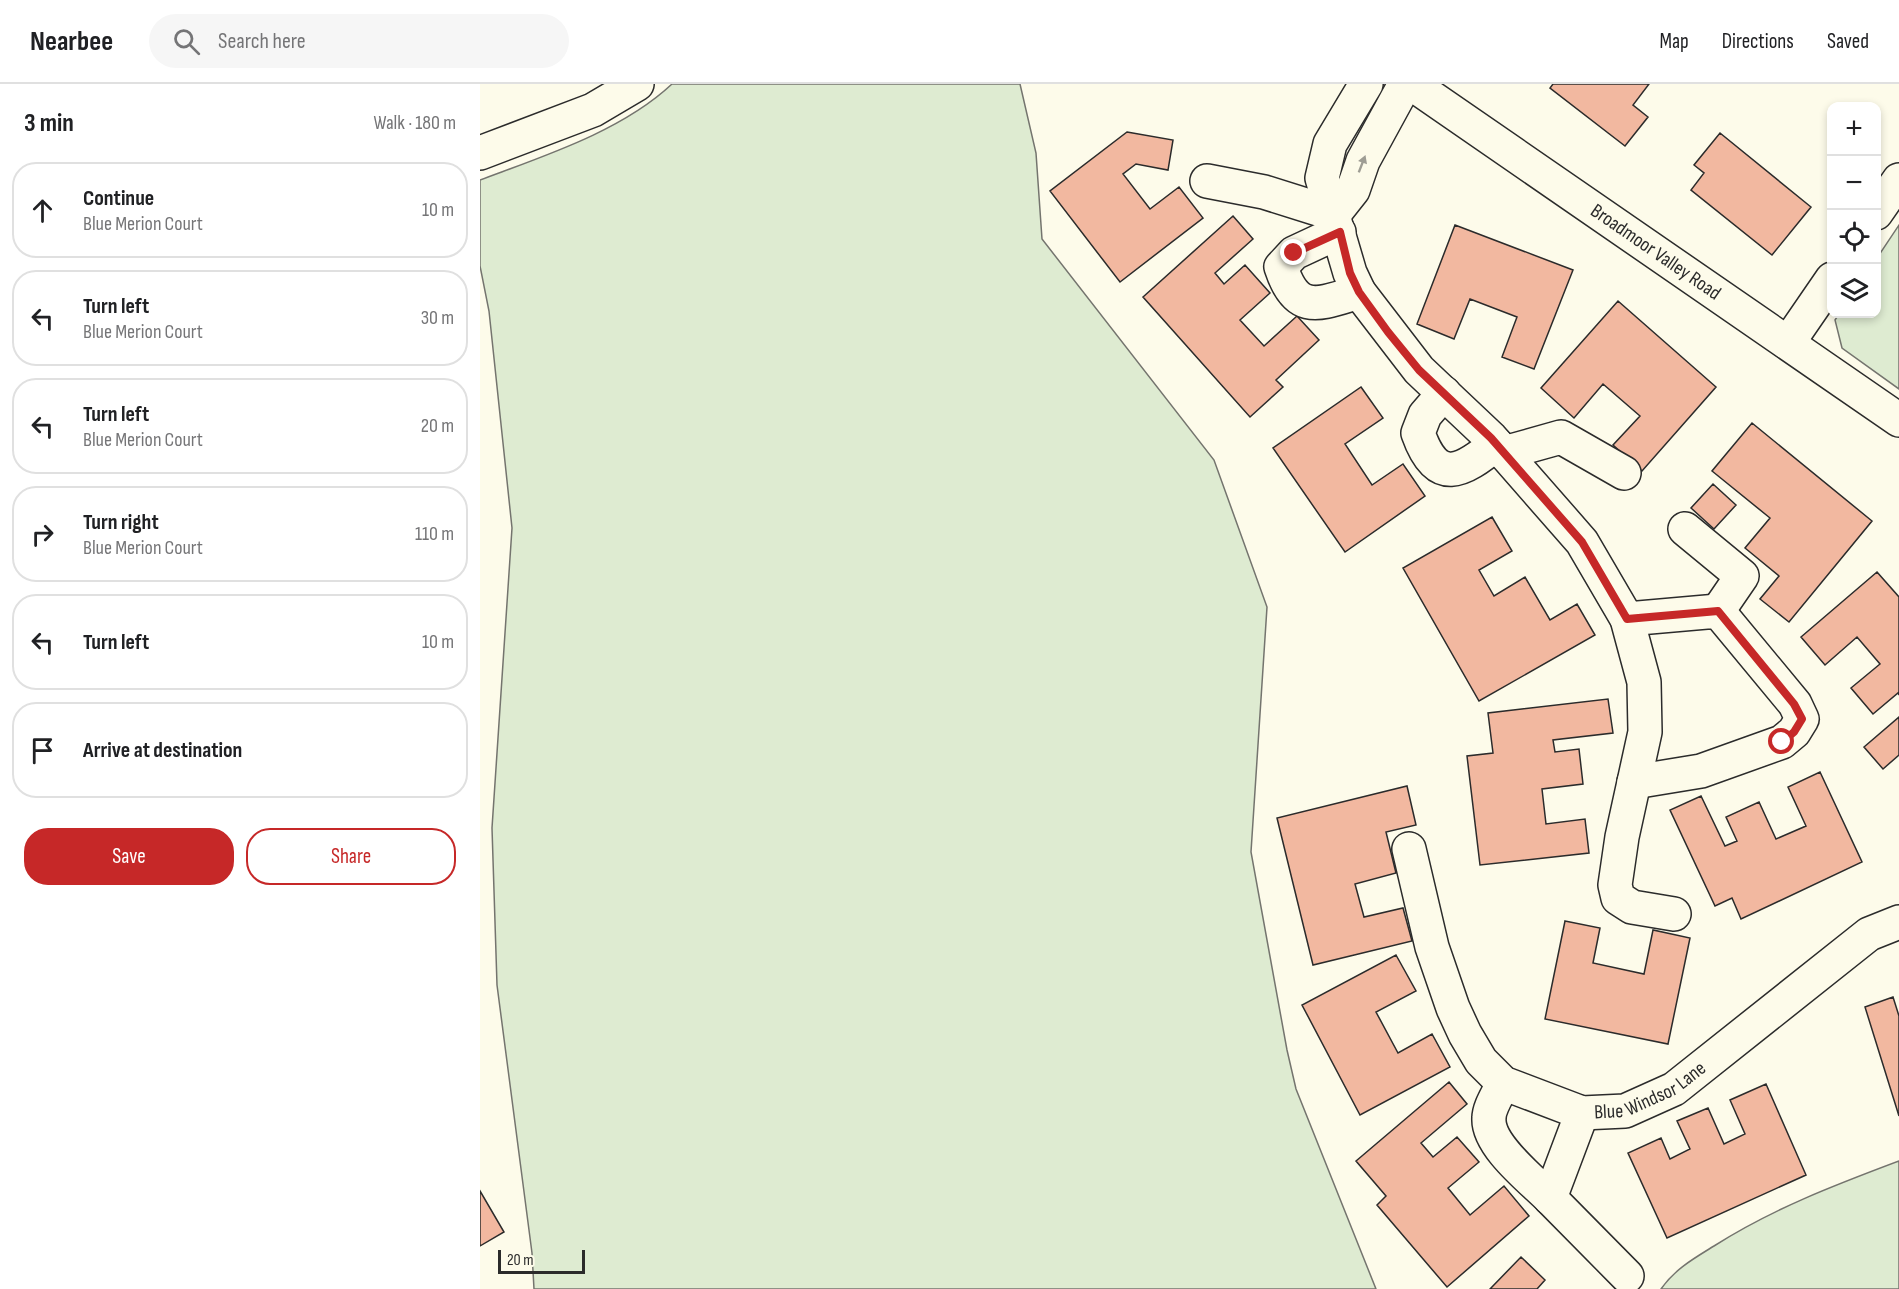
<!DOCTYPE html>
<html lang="en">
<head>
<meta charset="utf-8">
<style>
	:root { --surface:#fff; --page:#f6f6f6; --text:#202124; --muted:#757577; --line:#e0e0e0; --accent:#c62828 }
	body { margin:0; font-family:"Sofia Sans Condensed",sans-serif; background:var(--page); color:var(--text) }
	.controls { position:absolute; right:18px; top:18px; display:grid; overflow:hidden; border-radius:12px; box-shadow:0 3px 9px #0003 }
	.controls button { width:54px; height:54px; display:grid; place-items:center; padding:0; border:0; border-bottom:2px solid var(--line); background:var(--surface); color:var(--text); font:30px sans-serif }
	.scale { position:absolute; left:18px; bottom:15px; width:87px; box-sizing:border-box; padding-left:6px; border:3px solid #2b2b2b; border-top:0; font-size:16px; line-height:21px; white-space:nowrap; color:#2b2b2b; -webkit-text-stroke:4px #fdfbea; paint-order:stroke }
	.stop { position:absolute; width:18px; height:18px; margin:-14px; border:4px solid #c62828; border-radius:50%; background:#fff }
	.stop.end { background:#c62828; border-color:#fff; box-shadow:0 2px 6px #0008 }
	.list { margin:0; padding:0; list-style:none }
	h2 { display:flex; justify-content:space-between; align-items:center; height:78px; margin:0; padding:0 24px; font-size:26px }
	h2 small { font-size:20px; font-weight:400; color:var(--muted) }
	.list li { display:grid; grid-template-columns:39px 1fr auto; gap:18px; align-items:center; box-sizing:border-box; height:96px; margin:0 12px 12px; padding:0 12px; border:2px solid var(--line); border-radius:24px }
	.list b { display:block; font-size:22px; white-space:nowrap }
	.list p { margin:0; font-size:20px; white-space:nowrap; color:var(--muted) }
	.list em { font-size:20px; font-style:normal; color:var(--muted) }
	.actions { display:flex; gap:12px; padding:18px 24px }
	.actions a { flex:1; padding:14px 0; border:2px solid var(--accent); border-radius:24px; text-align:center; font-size:21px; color:var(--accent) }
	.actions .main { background:var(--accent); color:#fff }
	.icon { flex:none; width:33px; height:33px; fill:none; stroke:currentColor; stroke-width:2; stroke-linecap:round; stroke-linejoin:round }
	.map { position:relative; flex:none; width:1419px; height:1205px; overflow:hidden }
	header { display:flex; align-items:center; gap:36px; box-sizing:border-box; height:84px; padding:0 30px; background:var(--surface); border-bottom:2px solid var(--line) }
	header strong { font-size:28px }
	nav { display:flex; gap:33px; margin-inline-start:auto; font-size:21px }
	.search { width:420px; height:54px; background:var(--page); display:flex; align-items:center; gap:15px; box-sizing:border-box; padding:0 21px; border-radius:33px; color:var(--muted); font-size:22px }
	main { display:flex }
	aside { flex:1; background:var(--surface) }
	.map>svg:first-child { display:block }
	.green { fill:#deebd1; stroke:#74746e; stroke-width:1.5 }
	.building { fill:#f2b8a0; stroke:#2b2b2b; stroke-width:1.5 }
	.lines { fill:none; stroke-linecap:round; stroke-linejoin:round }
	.minor-casing { stroke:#2b2b2b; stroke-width:36 }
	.minor { stroke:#fdfbea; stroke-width:33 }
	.oneway { fill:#9e9d94 }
	.route { stroke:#c62828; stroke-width:8 }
	.labels { text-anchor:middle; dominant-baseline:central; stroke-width:4.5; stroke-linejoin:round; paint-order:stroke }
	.street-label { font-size:20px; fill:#2b2b2b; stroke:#fdfbea }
</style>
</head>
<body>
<header>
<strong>Nearbee</strong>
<div class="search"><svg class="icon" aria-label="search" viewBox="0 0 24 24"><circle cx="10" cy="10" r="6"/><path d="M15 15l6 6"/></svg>Search here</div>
<nav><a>Map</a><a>Directions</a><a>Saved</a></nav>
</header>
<main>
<aside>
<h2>3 min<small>Walk · 180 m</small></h2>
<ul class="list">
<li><svg class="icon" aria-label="ahead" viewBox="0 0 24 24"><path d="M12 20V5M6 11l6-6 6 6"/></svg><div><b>Continue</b><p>Blue Merion Court</p></div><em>10 m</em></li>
<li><svg class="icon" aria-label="left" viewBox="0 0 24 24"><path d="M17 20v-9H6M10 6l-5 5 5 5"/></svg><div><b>Turn left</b><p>Blue Merion Court</p></div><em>30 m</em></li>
<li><svg class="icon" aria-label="left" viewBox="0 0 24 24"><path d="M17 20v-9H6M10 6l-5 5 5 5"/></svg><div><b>Turn left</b><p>Blue Merion Court</p></div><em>20 m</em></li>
<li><svg class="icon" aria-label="right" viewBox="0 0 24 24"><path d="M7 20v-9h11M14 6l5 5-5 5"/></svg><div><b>Turn right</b><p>Blue Merion Court</p></div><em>110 m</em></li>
<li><svg class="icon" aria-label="left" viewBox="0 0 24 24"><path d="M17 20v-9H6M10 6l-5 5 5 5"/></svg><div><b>Turn left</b></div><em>10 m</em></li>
<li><svg class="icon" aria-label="arrive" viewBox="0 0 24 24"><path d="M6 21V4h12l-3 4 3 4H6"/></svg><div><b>Arrive at destination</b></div></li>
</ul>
<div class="actions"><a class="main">Save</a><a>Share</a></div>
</aside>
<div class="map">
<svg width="1419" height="1205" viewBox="0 0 1419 1205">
	<rect width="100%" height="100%" fill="#fdfbea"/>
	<!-- green -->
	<path class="green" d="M192,0H540L556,69L562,155L734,376L787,523L771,768L807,966L816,1005L896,1205H54L52,1169L17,901L12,744L32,444L9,227L0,182V96C64,72 142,47 192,0Z
		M1419,141V305L1362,264L1355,236L1359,230H1396L1397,174Z
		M1419,1077V1205H1181C1195,1185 1213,1175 1234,1162C1292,1125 1355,1101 1419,1077Z"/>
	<!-- building -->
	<path class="building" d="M1073,0H1169L1153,21L1168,33L1145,62L1070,4Z
		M647,48L693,56L688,86L656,80L643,90L670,125L699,103L723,134L640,198L570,107Z
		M1240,49L1331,123L1292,171L1211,106L1224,89L1214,81Z
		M753,132L773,155L735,189L744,200L765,181L790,209L760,236L784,262L817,232L839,256L796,296L803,303L770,333L663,213Z
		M975,141L1093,186L1054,285L1022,273L1037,233L990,215L974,255L937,240Z
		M1138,217L1236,303L1162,387L1133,361L1160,332L1123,300L1094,334L1061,304Z
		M881,303L903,334L865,360L892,401L923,380L945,412L865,468L793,364Z
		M1272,339L1392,437L1309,538L1280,515L1299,492L1265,464L1290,434L1232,387Z
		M1233,400L1256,421L1234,445L1211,424Z
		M1012,433L1032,467L999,486L1014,512L1045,493L1070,536L1097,520L1115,551L999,617L923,484Z
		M1397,488L1419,513V611L1418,609L1393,630L1371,604L1400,580L1377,553L1345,581L1321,553Z
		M1128,615L1133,649L1073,656L1075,668L1099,665L1103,700L1062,705L1066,740L1105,735L1109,769L1000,781L987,672L1013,669L1008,629Z
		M1419,633V671L1403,685L1384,663Z
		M1340,688L1382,778L1261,835L1252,814L1235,822L1190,726L1221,712L1245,762L1257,757L1246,733L1279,718L1296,755L1326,742L1308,703Z
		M927,702L936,741L906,748L916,789L875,800L884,833L923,824L932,857L833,881L797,734Z
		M1085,837L1120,844L1113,879L1164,890L1173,846L1210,854L1188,960L1065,935Z
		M916,871L936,907L896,928L918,969L952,950L970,983L880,1031L822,921Z
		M1413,913L1419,932V1032L1385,923Z
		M969,998L987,1020L941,1059L953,1073L977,1053L999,1078L968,1104L990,1131L1024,1102L1049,1132L967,1203L897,1121L906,1112L876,1077Z
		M1286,1000L1326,1091L1187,1154L1148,1069L1181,1054L1190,1075L1210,1065L1197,1037L1228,1024L1244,1060L1265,1050L1250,1016Z
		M0,1107L24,1148L0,1162Z
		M1041,1173L1065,1196L1057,1205H1010Z"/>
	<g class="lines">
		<!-- minor casing -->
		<g class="minor-casing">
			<g id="minor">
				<path d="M886,0L850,60L842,94L870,189L879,208L939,286L1011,354L1102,458L1147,535L1164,598L1165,648L1142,753L1135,801L1138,814L1152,823L1194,830"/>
				<path id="s1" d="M932,0L1419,336"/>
				<path d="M0,69L113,26L157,0"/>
				<path d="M727,97L784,108L854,130"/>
				<path d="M1396,129L1419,96"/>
				<path d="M854,130L873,106L883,77L925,0"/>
				<path d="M859,148L814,169L801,183C817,232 839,220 879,208"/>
				<path d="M1308,259L1352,195"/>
				<path d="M964,309L945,331L938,349C957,403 982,388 1016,360"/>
				<path d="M1024,369L1081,353L1144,389"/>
				<path d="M1205,445L1262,492L1238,527"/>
				<path d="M1147,535L1238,527L1315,620L1322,635L1314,648L1302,658L1221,687L1154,698"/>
				<path id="s2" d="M929,765L952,863L973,924L985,950L1001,977L1023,999L1102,1029L1145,1027L1194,1005L1389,850L1419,838"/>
				<path d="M1023,999C1019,1009 1009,1023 1009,1034C1007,1061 1052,1096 1070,1114"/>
				<path d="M1102,1029L1070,1114L1147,1192"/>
			</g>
		</g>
		<!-- minor -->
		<use href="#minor" class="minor"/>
	</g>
	<!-- one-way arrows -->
	<defs><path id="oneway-solid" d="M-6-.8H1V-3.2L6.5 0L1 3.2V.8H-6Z" transform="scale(1.5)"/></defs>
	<use class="oneway" href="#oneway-solid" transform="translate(882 80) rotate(-69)"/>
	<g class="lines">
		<!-- route -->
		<path class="route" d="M814,169L860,148L870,189L879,208L908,248L939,286L1011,354L1102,458L1147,535L1238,527L1314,620L1322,635L1314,648L1302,658"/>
	</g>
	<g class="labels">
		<!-- street labels -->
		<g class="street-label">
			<text stroke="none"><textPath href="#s1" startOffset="296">Broadmoor Valley Road</textPath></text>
			<text stroke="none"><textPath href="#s2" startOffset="414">Blue Windsor Lane</textPath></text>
		</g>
	</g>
</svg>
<div class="controls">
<button>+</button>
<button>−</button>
<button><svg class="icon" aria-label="locate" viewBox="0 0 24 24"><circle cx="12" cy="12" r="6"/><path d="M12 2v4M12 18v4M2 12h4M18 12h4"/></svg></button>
<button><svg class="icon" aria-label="layers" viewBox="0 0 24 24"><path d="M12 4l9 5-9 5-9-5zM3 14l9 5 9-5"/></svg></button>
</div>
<div class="scale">20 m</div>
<div class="stop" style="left:1302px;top:658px"></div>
<div class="stop end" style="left:814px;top:169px"></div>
</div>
</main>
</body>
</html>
